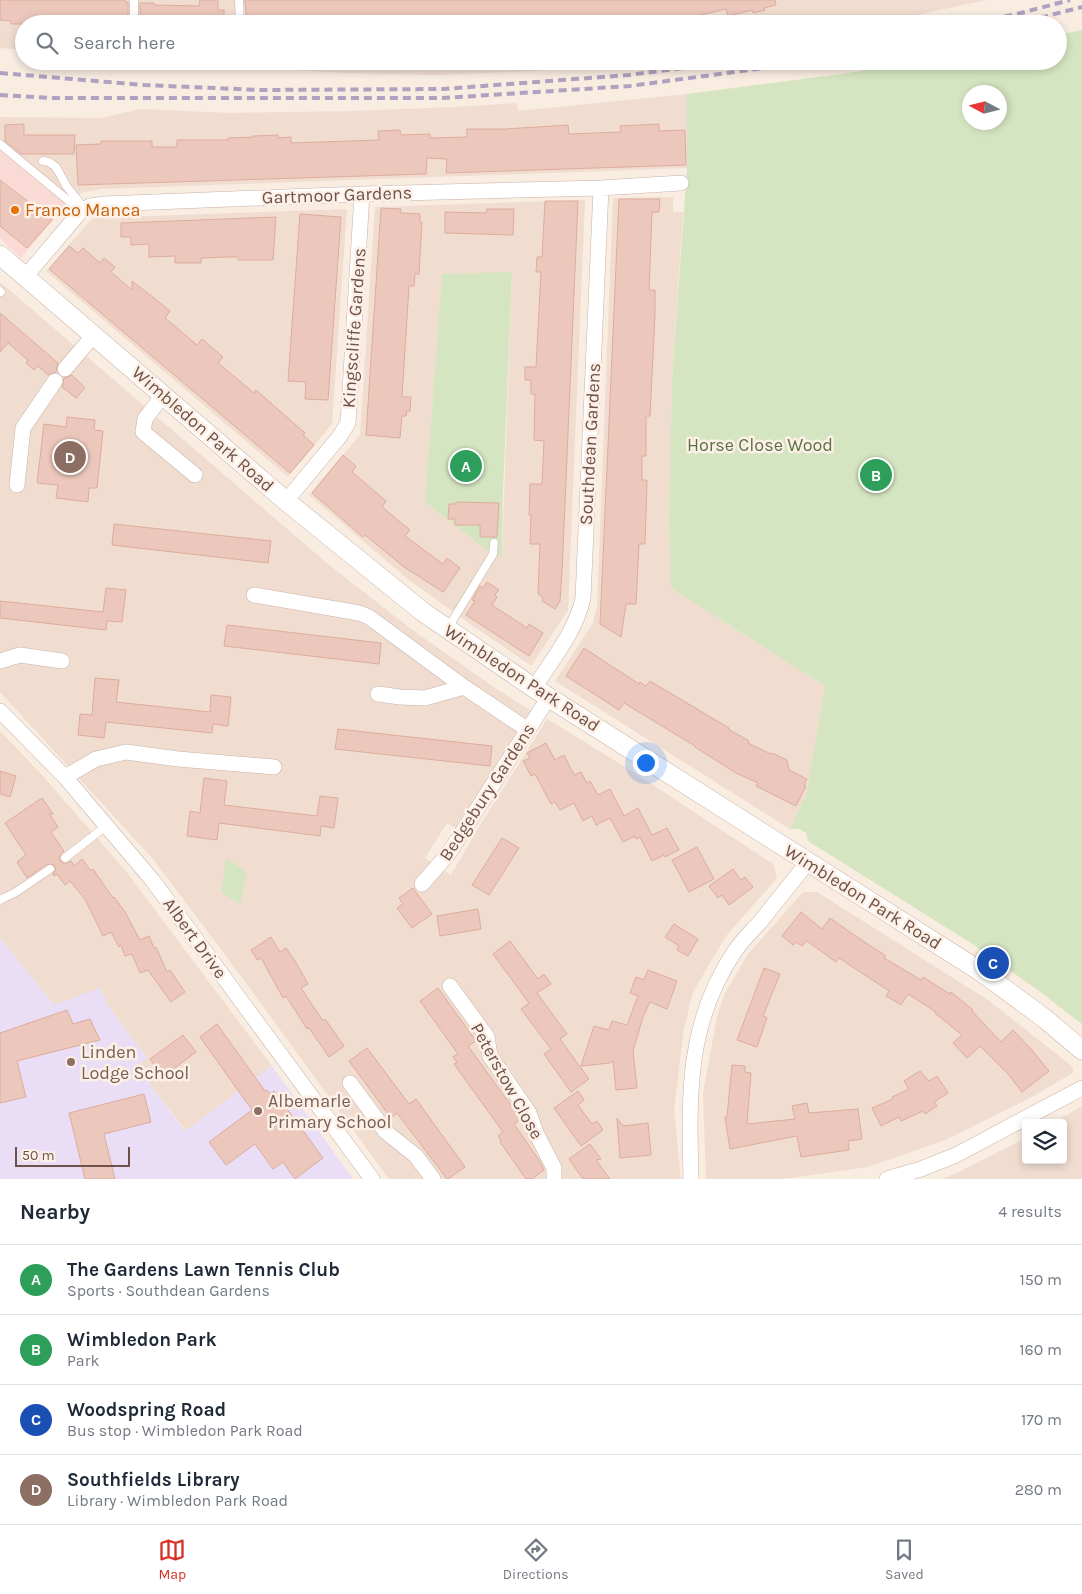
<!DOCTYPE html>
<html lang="en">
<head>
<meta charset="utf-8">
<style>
	:root { --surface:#fff; --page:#f6f6f7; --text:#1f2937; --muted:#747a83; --line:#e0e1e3; --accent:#d93025 }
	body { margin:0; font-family:Karla,sans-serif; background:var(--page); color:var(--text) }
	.controls { position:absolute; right:15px; bottom:15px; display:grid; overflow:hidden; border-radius:5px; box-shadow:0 2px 8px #0003 }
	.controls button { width:45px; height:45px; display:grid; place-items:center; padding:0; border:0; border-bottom:1px solid var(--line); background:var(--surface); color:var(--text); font:25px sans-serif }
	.compass { position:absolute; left:962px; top:85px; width:45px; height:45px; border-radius:50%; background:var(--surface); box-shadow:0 2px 8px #0003; rotate:277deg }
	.scale { position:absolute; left:15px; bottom:12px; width:115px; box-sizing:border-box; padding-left:5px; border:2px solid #6e524a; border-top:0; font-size:14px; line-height:18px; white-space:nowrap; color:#6e524a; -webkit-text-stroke:4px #fdf0e6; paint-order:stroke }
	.you { position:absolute; left:645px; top:762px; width:18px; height:18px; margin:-12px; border:4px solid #fff; border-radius:50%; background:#1a73e8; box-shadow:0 0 0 8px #1a73e833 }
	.badge { display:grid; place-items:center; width:32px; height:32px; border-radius:50%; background:var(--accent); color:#fff; font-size:16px; font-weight:700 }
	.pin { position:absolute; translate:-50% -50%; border:2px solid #fff; box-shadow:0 1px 5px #0006 }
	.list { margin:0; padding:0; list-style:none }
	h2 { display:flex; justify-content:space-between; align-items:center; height:65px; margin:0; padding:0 20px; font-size:21px }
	h2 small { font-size:16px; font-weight:400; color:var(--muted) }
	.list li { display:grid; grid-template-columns:32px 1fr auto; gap:15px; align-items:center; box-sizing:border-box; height:70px; padding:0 20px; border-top:1px solid var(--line) }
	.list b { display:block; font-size:19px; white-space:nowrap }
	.list p { margin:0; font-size:16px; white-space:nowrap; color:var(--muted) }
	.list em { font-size:16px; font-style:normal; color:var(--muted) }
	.icon { flex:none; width:28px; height:28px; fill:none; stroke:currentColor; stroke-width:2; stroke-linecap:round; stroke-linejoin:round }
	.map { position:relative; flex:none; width:1082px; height:1179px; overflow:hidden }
	.search { position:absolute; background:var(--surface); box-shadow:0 2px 8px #0003; left:15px; right:15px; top:15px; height:55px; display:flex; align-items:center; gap:12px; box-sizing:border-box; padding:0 18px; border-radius:28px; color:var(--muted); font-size:19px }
	.sheet { height:345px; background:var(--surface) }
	nav { display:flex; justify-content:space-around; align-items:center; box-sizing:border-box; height:70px; border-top:1px solid var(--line); background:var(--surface); font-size:14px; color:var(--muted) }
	nav a { display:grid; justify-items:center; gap:2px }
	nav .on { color:var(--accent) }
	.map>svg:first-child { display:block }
	.residential { fill:#f0ddd0 }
	.commercial { fill:#f9dad5 }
	.education { fill:#e9def5 }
	.green { fill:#d5e5c1; fill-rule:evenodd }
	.building { fill:#ecc7bb; stroke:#ddac9d }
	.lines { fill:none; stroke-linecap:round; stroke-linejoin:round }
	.service-casing { stroke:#c8b3a9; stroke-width:9 }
	.minor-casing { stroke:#c8b3a9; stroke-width:16 }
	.tertiary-casing { stroke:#c8b3a9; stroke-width:20 }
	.service { stroke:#fff; stroke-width:8 }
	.minor { stroke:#fff; stroke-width:15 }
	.tertiary { stroke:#fff; stroke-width:19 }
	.rail { stroke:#aea2c0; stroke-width:4; stroke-dasharray:8 5; stroke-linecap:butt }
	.food-dot { fill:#e8710a; stroke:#fdf0e6; stroke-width:2 }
	.education-dot { fill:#8d6e63; stroke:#fdf0e6; stroke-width:2 }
	.labels { text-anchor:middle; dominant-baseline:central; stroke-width:5; stroke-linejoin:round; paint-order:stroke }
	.street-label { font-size:18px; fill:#6e524a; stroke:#fdf0e6 }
	.food-label { font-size:18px; fill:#c56008; stroke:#fdf0e6; text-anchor:start }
	.park-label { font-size:18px; fill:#597244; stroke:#fdf0e6 }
	.education-label { font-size:18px; fill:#785e54; stroke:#fdf0e6; text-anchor:start }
</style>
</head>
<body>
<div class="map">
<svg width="1082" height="1179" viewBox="0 0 1082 1179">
	<rect width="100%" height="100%" fill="#f9ece1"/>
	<!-- residential -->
	<path class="residential" d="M0,0H986L875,24H24V50L0,48Z
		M138,61H634L535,71L436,75L344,73Z
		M687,94V168L102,189L84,192L70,200L0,140V117L101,118L141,109L231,113L353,111L453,107L517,103L518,111Z
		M673,197V212H683L672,379L669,519L671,588L825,686L806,794L790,829L555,681L593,623L597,606L613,198Z
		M585,200L568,610L532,665H530L460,617L497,554L502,556L512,272L442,275L425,502L489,552L452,611L409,580L309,495L360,435L375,207Z
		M347,209L332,424L288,477L46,271L90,221L95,218Z
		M0,282L328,564L411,629L498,690L533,712L457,829L447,823L425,858L451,875L482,822L547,719L627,768L773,864L777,878L726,936L693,992L684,1028L674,1110L681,1179H389L224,953L152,858L0,692Z
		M0,731L42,775L125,870L272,1066L186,1131L136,1066L147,1058L105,1002L106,998L54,1005L0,938Z
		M803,892H817L988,1000L1073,1067V1073L1030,1098L945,1140L868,1167L783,1179H706L703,1093L717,1017L724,995L748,954Z
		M1082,1106V1179H941L957,1173L1026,1138V1160H1063V1123H1053Z"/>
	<!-- commercial -->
	<path class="commercial" d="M0,140L70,200L21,258L0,239Z"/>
	<!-- education -->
	<path class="education" d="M0,938L54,1005L100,988L106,999L105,1002L147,1058L136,1066L185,1131L272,1066L353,1179H0Z"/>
	<!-- green -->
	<path class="green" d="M1082,30V1024L1035,988L971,943L808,841L806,833L799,829H790L806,794L825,686L671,588L669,519L672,379L687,168V94L842,74L919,61H1058V35ZM970,92H1000V122H970Z
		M512,272L503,492L502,557L497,555L460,617L452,611L489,552L425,502L442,274Z
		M226,858L247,872L240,904L221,892Z"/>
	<!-- building -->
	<path class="building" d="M0,0H125V2H128V24H11V21L0,20Z
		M200,0H218V10H224V24H140V3H154V5L199,6Z
		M245,0H775L776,5L764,8L765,10L753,13V10L728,16L726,9L663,24H345V21H317V24H247Z
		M24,124V135H75L74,154H21L5,141V125Z
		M659,124V131L685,130L686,165L446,173L447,159L427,158L426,174L78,185L76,145L101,144V141H152V147H177V140H228V138L254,137L253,136L278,135V138L291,137V143L379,140L378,131L400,130L401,135L430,134V138L467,137V129H505L568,125L569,134L621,132L620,126Z
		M0,180L52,220L27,248L0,226Z
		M619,199H660L659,212H652L651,237L649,290H655V315L650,416H646V456H642V480H647L645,544H639L636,604H626L621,637L600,624Z
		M545,201H578L562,573L560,601L555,609L542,601L543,598L538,594L540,544H530L531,515H529L530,484H542L544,441L534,440L535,394H531V380H525V367H536L541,272H536L537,257H542Z
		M381,208L401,209L400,213L420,214V222H422L419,274H415L414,286H409L402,397H411L410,411H407L406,416H402L400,438L366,435Z
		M487,209H514L513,235L445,233V212L486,213Z
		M300,214L341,217L328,400L305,399L306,382L288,381Z
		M276,217L273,260H238V257H226L201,258V263H175V256L149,257V244L131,245V237H121V223Z
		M69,246L78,253L83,248L100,263L104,258L115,267L111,272L132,290V281L159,302L170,311L165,318L197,345L202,339L223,357L218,363L254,393L256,390L305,433L303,435L314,445L290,473L49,269Z
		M0,313L58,363L56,372L48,375L38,366L34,370L26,363L28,360L8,343L0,352Z
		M72,375L85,388L76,398L62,387L64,378Z
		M67,417L95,420L94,430L103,431L97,488H89L88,502L56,498L58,485L37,483L44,424L66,427Z
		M343,455L356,466L352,472L386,501L382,507L410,530L405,536L443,564L447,558L460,568L443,592L404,567L365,535L363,537L312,493Z
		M456,502L499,503L497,537H480V525H455V519H448L449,504H456Z
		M114,524L271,541L268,563L112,545Z
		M487,582L499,590L495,595L497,597L492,605L527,628L529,624L543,633L529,656L466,615L475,601L472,600L480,586L483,588Z
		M106,588L126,590L122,622L107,621L106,630L0,618V601L103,612Z
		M227,625L381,643L379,664L224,646Z
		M584,648L639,684L640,682L646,686L650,681L729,728L728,729L749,741L748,743L771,754L772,753L787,760L789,770L807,779L804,785L806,786L796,806L756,786L758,783L736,773L695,747V746L624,703L619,710L566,676Z
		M95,678L119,680L116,702L210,712L211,695L231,697L228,726L213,724L212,733L106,722L104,738L78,735L80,714L92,715Z
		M338,729L492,746L490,766L335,749Z
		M546,743L555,760L564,755L574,775L581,772L587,783L590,781L598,795L610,789L624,816L638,808L652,835L667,828L679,850L665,857L664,855L652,861L640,837L636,839L635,836L623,842L610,818L596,825L592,816L583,821L574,803L560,810L555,802L551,804L535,774L531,776L523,761L530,758L527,753Z
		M0,771L16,776L10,797L0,794Z
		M204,778L227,781L224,805L317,816L320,796L338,798L334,828L321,826L320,836L219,823L217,840L187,836L190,811L200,813Z
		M42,798L53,814L50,815L58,827L51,832L64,851L60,855V861L65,864L71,861L74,866L82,859L91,871L93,869L113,898L114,897L125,912L140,940L149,936L154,948L156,947L167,972L170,970L185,992L171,1002L148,970L140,973L132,954L125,956L121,945L119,947L111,932L103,936L85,899L70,881L65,885L57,874L54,876L53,874L56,869L54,865L47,864L27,878L17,862L26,855L5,823Z
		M502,838L519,848L489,895L472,885Z
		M697,847L714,879L689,892L672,860Z
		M733,869L741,880L745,877L753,887L729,905L722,895L718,898L709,886Z
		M413,888L432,914L412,928L397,908L403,904L399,898Z
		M478,909L481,929L440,936L437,916Z
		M801,912L822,929L830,918L860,939L886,956L884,958L921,980L923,977L950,994L951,992L973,1010L972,1011L1001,1042L1013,1030L1031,1049L1049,1071L1022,1092L1008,1074L980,1046L967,1058L953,1043L962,1035L935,1013L936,1012L908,994L901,1005L886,996L889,991L839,958L836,962L807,941L802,946L796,942L793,945L782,936Z
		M674,924L698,939L688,956L677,950L679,946L665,937Z
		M271,937L280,952L286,948L295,961L308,984L301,988L323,1021L325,1019L344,1046L329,1057L309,1028L307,1029L286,996L283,998L261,958L257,960L251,950Z
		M510,941L538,979L544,974L551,984L537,993L567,1034L560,1039L589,1079L571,1092L544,1054L551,1049L521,1009L529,1003L493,954Z
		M764,968L780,974L763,1016L767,1018L757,1047L737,1040Z
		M648,970L677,981L667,1009L650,1002L643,1017L633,1051L637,1088L616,1090L613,1061L610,1063L581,1066L594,1026L609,1030L612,1021L627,1025L638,996L630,993L636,977L644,980Z
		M438,988L476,1041L468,1046L521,1119L514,1124L539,1160L544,1170L532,1179H526L500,1142L501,1141L498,1136L503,1132L454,1064L457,1062L453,1057L458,1054L420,1001Z
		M67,1010L73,1024L90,1019L100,1040L17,1061L26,1097L0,1103V1033Z
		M217,1024L265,1091L267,1090L270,1094L274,1091L323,1158L295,1179L283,1162L273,1169L255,1144L226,1165L209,1142L252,1110L200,1037Z
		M183,1035L196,1052L163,1077L150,1059Z
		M367,1048L409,1104L416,1099L465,1167L448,1179H447L397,1113L391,1118L349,1061Z
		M732,1065L745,1066V1072L751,1073L747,1124L795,1119L792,1106L807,1103L809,1113L858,1109L862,1139L848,1141L849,1150L801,1157L797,1136L730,1149L725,1117H727Z
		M920,1071L929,1081L937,1076L948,1093L934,1102L937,1106L925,1114L923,1111L901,1121L899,1117L881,1126L872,1108L893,1099L892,1097L909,1089L904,1081Z
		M578,1091L584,1100L578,1105L592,1124L597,1121L603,1130L581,1146L554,1108Z
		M144,1094L151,1122L104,1134L115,1179H85L69,1113Z
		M617,1118L623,1126L648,1123L651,1155L620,1158Z
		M590,1144L601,1159L596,1160L610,1179H583L569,1159Z"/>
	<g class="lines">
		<!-- service casing -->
		<g class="service-casing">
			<path id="service" d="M239,0L240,24
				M134,24V0
				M0,144L81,211
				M43,161L49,162L56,167L67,187L85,209
				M0,291L1,292
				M448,628L493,554L494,543
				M65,858L106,826
				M0,900L16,892L50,869"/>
		</g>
		<!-- minor casing -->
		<g class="minor-casing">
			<path id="minor" d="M25,277L81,211L90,206L104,204L362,194L601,188L681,183
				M65,369L93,336
				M163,395L145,419L143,432L195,475
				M17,485L23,428L55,381
				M286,501L340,436L348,423L362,194
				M254,595L359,613L369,617L464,687L528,730
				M0,661L20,655L62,661
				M534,688C552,660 576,631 583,598L601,188
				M378,694L400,697L425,698L464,687
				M0,711L65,777L153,881L372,1179
				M65,777L96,759L126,752L178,759L274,767
				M422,884L449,853L549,697
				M450,986L487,1037L490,1056L529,1113L536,1133L554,1168V1179
				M350,1083L386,1132L416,1156L433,1179
				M691,1179C689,1096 686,1023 735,951C742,940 752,931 760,922C776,902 792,882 808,862
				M887,1179L921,1169L956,1155L1082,1088"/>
		</g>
		<!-- tertiary casing -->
		<g class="tertiary-casing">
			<path id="tertiary" d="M0,255L286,501L423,612L534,688L983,973L1044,1018L1082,1050"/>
		</g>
		<!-- service -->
		<use href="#service" class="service"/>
		<!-- minor -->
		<use href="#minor" class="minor"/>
		<!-- tertiary -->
		<use href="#tertiary" class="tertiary"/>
		<!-- rail -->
		<path class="rail" d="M966,24L1017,14L1070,0
			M1015,24L1082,7
			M0,73L144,85L260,90L443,89L629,75L738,61
			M0,95L53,98H443L630,86L816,61"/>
	</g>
	<!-- markers -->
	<circle class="food-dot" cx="15" cy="210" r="5"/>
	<g class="education-dot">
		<circle cx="71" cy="1062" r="5"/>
		<circle cx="258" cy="1111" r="5"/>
	</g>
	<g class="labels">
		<!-- street labels -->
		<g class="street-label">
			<text transform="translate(337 195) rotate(-2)">Gartmoor Gardens</text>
			<text transform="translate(354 328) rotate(-86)">Kingscliffe Gardens</text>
			<text transform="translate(203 429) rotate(41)">Wimbledon Park Road</text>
			<text transform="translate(590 444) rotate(-87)">Southdean Gardens</text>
			<text transform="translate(522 678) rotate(33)">Wimbledon Park Road</text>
			<text transform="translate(487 792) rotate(-57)">Bedgebury Gardens</text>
			<text transform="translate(863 897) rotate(32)">Wimbledon Park Road</text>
			<text transform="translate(195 938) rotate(54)">Albert Drive</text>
			<text transform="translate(507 1081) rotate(61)">Peterstow Close</text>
		</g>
		<!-- food labels -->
		<g class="food-label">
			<text x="25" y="210">Franco Manca</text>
		</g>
		<!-- park labels -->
		<g class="park-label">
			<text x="760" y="445">Horse Close Wood</text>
		</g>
		<!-- education labels -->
		<g class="education-label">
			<text x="81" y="1052">Linden<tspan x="81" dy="21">Lodge School</tspan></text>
			<text x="268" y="1101">Albemarle<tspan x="268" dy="21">Primary School</tspan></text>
		</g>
	</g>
</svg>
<div class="controls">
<button><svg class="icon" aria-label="layers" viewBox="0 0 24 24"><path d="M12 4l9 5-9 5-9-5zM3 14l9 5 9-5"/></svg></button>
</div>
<svg class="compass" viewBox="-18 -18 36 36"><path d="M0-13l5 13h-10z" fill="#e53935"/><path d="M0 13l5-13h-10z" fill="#747a83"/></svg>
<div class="scale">50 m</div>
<div class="you"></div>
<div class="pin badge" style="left:466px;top:466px;background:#2e9e5b">A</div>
<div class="pin badge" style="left:876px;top:475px;background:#2e9e5b">B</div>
<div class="pin badge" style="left:993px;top:963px;background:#1a4fb4">C</div>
<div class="pin badge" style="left:70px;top:457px;background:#8d6e63">D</div>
<div class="search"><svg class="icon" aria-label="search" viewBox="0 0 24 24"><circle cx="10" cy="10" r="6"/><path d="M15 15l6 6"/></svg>Search here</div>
</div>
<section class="sheet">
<h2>Nearby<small>4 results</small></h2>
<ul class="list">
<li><span class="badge" style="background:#2e9e5b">A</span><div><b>The Gardens Lawn Tennis Club</b><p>Sports · Southdean Gardens</p></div><em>150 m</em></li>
<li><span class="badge" style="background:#2e9e5b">B</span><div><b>Wimbledon Park</b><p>Park</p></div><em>160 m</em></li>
<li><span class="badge" style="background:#1a4fb4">C</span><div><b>Woodspring Road</b><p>Bus stop · Wimbledon Park Road</p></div><em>170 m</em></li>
<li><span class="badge" style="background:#8d6e63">D</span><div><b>Southfields Library</b><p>Library · Wimbledon Park Road</p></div><em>280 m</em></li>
</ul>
</section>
<nav>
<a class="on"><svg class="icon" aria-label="map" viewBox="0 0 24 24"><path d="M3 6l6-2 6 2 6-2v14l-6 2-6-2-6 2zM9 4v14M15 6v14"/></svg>Map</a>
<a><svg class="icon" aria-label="directions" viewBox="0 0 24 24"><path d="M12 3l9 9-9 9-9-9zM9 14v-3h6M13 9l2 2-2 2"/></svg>Directions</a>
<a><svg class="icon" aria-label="saved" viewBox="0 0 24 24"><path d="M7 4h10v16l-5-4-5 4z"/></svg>Saved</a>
</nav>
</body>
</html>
